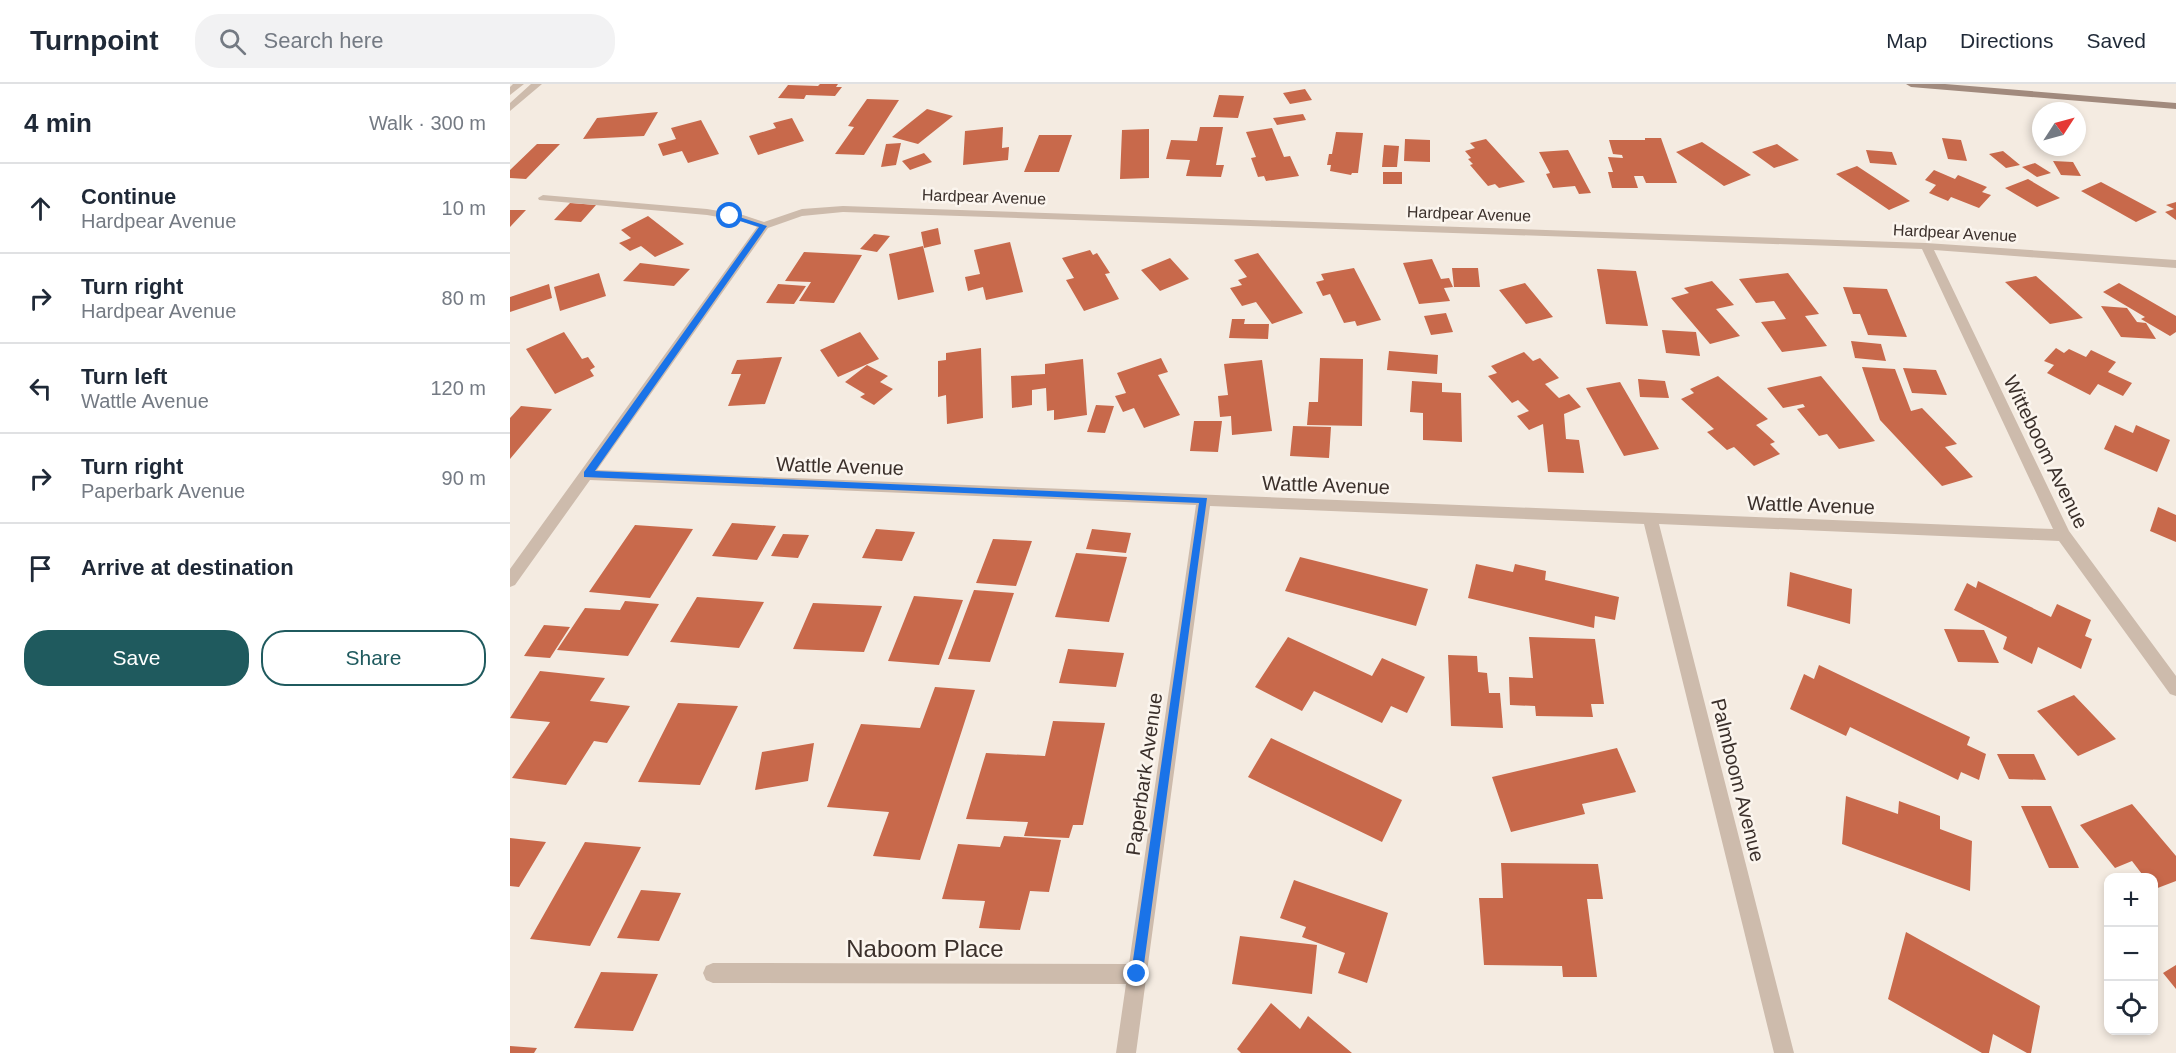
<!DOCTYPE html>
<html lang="en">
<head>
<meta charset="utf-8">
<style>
	:root { --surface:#fff; --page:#f2f2f3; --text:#1f2937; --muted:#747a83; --line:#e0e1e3; --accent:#1f5a5e }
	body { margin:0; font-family:Helvetica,sans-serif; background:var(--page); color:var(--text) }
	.controls { position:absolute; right:18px; bottom:18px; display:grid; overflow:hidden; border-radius:12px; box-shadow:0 3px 9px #0003 }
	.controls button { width:54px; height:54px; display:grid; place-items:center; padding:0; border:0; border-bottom:2px solid var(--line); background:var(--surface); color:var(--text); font:30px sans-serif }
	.compass { position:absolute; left:1522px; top:18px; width:54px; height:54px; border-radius:50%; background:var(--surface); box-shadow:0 3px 9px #0003; rotate:54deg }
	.stop { position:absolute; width:18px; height:18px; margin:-14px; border:4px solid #1a73e8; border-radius:50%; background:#fff }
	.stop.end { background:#1a73e8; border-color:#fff; box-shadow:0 2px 6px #0008 }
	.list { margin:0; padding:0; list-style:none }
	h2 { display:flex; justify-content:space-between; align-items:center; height:78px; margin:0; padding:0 24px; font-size:26px }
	h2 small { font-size:20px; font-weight:400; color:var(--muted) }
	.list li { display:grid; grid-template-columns:39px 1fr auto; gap:18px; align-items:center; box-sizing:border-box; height:90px; padding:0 24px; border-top:2px solid var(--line) }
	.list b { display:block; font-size:22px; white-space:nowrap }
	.list p { margin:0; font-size:20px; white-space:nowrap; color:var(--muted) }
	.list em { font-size:20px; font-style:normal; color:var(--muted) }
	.actions { display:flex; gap:12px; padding:18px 24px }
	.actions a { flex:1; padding:14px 0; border:2px solid var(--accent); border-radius:24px; text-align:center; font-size:21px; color:var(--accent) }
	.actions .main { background:var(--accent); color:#fff }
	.icon { flex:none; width:33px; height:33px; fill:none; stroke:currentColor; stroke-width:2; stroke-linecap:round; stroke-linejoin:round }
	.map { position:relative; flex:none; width:1666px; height:969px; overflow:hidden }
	header { display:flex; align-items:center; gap:36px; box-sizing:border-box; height:84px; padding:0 30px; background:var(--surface); border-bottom:2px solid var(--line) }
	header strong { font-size:28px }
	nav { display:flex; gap:33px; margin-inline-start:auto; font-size:21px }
	.search { width:420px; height:54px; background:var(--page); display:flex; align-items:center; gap:15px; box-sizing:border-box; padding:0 21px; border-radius:24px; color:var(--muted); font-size:22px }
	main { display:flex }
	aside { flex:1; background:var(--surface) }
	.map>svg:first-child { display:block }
	.building { fill:#c8694b }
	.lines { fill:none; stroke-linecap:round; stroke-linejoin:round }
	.street { fill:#cdbbac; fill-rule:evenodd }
	.secondary { fill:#a18a7d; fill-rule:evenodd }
	.route { fill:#1a73e8 }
	.labels { text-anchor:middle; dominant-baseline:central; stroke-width:5; stroke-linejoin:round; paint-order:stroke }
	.far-street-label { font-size:16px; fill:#3b302b; stroke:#fbf5ee }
	.street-label { font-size:20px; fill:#3b302b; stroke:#fbf5ee }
	.near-street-label { font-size:24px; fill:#3b302b; stroke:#fbf5ee }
</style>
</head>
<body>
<header>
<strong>Turnpoint</strong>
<div class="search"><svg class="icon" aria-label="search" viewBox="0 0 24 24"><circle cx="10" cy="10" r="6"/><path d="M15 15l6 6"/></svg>Search here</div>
<nav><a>Map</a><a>Directions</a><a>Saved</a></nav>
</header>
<main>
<aside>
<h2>4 min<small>Walk · 300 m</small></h2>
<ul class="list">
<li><svg class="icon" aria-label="ahead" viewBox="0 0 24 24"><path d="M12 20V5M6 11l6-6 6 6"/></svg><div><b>Continue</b><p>Hardpear Avenue</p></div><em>10 m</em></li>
<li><svg class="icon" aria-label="right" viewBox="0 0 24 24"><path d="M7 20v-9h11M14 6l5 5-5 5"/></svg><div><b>Turn right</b><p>Hardpear Avenue</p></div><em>80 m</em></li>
<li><svg class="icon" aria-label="left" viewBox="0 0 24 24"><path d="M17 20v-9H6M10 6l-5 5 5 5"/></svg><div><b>Turn left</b><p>Wattle Avenue</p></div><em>120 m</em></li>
<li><svg class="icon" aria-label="right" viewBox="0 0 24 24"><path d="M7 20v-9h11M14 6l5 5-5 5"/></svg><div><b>Turn right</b><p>Paperbark Avenue</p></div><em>90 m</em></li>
<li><svg class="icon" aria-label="arrive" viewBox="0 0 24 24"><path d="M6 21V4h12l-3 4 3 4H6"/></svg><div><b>Arrive at destination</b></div></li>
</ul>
<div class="actions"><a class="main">Save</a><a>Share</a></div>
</aside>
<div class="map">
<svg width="1666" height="969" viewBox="0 0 1666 969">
	<rect width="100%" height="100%" fill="#f4ebe1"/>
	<!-- building -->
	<path class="building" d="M310,0H328L326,3H332L325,12L296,11L294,15L268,14L278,1L308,2Z
		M795,5L802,16L780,20L773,9Z
		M709,11L734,12L728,34L703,33Z
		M357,15L389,16L354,71L325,70L344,43L338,42Z
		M417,25L443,32L408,60L382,53Z
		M148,28L134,52L73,55L87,34Z
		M793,30L796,36L767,41L763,34Z
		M282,34L294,57L248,71L239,52L266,44L263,39Z
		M191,36L209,70L178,79L172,67L153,72L148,60L166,55L161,44Z
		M493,43L492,64L499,63L498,76L453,81L455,47Z
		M690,43H713L706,81H714L711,93L676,92L680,76L656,75L661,56L687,57Z
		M762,44L774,73L780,72L789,92L756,97L754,92L748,93L741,74L746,73L736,48Z
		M639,45V94L610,95L612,46Z
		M826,48L853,49L848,89H842L841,91L820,87L821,81H817L819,70H822Z
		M529,51H562L549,88H514Z
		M1135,54H1151L1167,99H1136L1133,92H1124L1128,104H1102L1098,88H1103L1098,73L1113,74L1112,71L1103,70L1099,56H1135Z
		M1432,54L1451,56L1457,77L1438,75Z
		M895,55L920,56V78L894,77Z
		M976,55L1015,98L989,104L985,100L978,102L960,81L963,80L958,75L961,74L955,67L965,64L960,59Z
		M1192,58L1241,91L1214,102L1166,68Z
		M391,59L386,81L371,83L376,60Z
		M27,60H50L16,95L0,94V86Z
		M1267,60L1289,76L1264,84L1242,68Z
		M874,61L889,62L887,83H872Z
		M1058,66L1081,109L1069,110L1065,102L1043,104L1036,90L1040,89L1029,68Z
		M1356,66L1382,68L1387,81L1360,79Z
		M1493,67L1510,81L1496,84L1479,70Z
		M414,69L422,78L400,86L392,77Z
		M1543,77L1563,78L1571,92L1551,91Z
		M1525,79L1541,89L1527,93L1512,83Z
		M1347,82L1400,117L1379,126L1326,90Z
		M1424,86L1445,95L1448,91L1477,103L1472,108L1481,111L1469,124L1441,113L1438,117L1419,109L1426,101L1415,96Z
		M873,88H892V100H873Z
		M1518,95L1550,114L1527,123L1495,104Z
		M1591,98L1647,128L1626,138L1571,107Z
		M1666,118V136L1655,128L1664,125L1656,121Z
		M60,119L86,121L71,138L44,136Z
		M0,126H16L0,143Z
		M138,132L174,160L145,173L131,162L120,167L109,159L121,154L111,146Z
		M428,144L431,160L414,164L411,148Z
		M364,150L380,152L367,168L350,165Z
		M500,158L513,208L476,216L473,203L458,207L455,193L470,190L464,166Z
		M413,162L424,208L388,216L379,170Z
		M580,166L583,171L587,169L600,189L595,190L609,215L574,227L556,196L564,194L552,174Z
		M294,168L352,171L324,219L289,217L301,198L275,197Z
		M748,169L793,229L762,240L746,218L732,222L720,204L732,201L728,196L737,193L724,176Z
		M660,174L679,195L650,207L631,186Z
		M922,175L931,195L939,194L943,203L934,204L940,217L909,220L893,179Z
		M130,179L180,185L164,202L113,197Z
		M844,184L871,236L847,242L845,237L834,239L820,210L813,212L806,198L814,196L811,190Z
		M942,184H968L970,203H944Z
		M1087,185L1126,187L1138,242L1096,240Z
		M89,189L96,212L50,227L44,203Z
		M1278,189L1309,230L1295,232L1317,262L1272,268L1251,238L1276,235L1264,217L1246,219L1229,195Z
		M1526,192L1573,234L1540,240L1495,198Z
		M1202,197L1224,221L1206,225L1230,252L1200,260L1161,214L1179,209L1174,204Z
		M1015,199L1043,233L1016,240L989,206Z
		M1609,199L1666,232V248L1660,252L1631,235L1635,233L1593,208Z
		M39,200L42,214L0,228V213Z
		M268,200L296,202L284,220L256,219Z
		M1333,203L1377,205L1397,253L1358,251L1350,230H1343Z
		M1591,222L1617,224L1627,238L1636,239L1646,255L1611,253Z
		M936,229L943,248L921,251L914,232Z
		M722,235H735L734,240H759L758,255L719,254Z
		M1152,246L1186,248L1190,272L1156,269Z
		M54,248L72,275L78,273L85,283L80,286L84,292L45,310L16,265Z
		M350,248L369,275L328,293L310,266Z
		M1341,257L1371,260L1376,277L1345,274Z
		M471,264L473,334L437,340L436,311L428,313V277L436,276V269Z
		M1546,264L1554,269L1559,265L1576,273L1581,266L1606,278L1598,288L1622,299L1613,312L1588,300L1580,311L1537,289L1544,281L1534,277Z
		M879,267L928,271L927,290L877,286Z
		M1014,268L1023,277L1030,274L1049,294L1035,300L1049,314L1059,310L1071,323L1054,330L1056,355L1069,356L1074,389L1038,388L1033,340L1019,346L1007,332L1019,327L1008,316L1002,319L978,292L987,289L981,282Z
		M272,273L255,320L218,322L231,290H221L227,276Z
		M651,274L658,288L648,291L670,331L634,344L624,324L613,328L605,312L616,309L607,289Z
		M810,274L853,275L852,342L797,341L799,318H808Z
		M573,275L577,331L544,336V326L537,327L536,304L522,306V321L502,324L501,292L535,290V280Z
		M752,276L762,347L722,351L721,332L710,333L708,312L718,311L714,280Z
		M357,281L378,292L370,298L383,305L364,321L350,313L355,310L335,298Z
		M1352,283L1385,285L1401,327L1412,324L1447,360L1435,363L1463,393L1432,402L1370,336Z
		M1393,284L1426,286L1437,311L1402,309Z
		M1208,292L1258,335L1246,341L1265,358L1260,360L1270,370L1244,382L1224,363L1217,366L1197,348L1204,345L1171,315L1184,309L1180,305Z
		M1311,292L1365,357L1329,365L1317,350L1309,352L1287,325L1295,323L1293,320L1273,324L1257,304Z
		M1128,295L1155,297L1159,314L1130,313Z
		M902,297L932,299V308L951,309L952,358L913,356V329L900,328Z
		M1110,298L1149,365L1114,372L1076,304Z
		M586,321L604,322L595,349L577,348Z
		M11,322L42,325L0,375V334Z
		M684,337H712L708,368L680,367Z
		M1605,341L1623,349L1626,341L1660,356L1647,388L1594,365Z
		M783,342L821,343L819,374L780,372Z
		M1648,423L1666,431V458L1640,447Z
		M222,439L266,442L247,476L202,472Z
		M125,441L183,445L140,514L79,508Z
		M366,445L405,448L392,477L352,474Z
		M582,445L621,449L616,469L576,465Z
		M273,450L299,451L288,474L261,472Z
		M483,455L522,457L506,502L466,499Z
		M566,469L617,473L599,538L545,533Z
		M790,473L918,505L906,542L775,507Z
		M966,480L1003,488L1005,480L1036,487L1035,496L1109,513L1105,536L1085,532L1084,544L958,514Z
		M1280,488L1342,505L1340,540L1277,522Z
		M1468,497L1541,533L1547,520L1581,536L1575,552L1582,555L1571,585L1528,563L1522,580L1493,565L1497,553L1444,526L1457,499L1466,504Z
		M464,506L504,509L480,578L438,575Z
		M404,512L453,516L429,581L378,577Z
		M187,513L254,518L229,564L160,558Z
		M115,517L149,520L118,572L47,566L75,524L110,526Z
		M303,519L372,522L354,568L283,565Z
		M34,541L60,543L40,574L14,572Z
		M1434,545L1474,546L1489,579L1448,578Z
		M778,553L862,592L872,574L915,593L897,629L881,622L872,639L804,607L792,627L745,603Z
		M1019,553L1085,555L1094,620H1081L1083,633L1026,632L1025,622L1000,621L999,593L1023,594Z
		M558,565L614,569L606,603L549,599Z
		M938,571L967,572L968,588L977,589L979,609H990L993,644L941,642Z
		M1309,581L1460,653L1457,661L1476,670L1469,696L1451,688L1448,696L1340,643L1336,652L1280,625L1294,590L1304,595Z
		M30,587L95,594L80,617L120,622L97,659L84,657L56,701L2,694L40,638L0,634Z
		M425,603L465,606L410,776L363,772L379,728L317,723L351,640L410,644Z
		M1564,611L1606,655L1568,672L1527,627Z
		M168,619L228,622L190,701L128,698Z
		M543,637L595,639L573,741H563L559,754L514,752L518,738L456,735L476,669L535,672Z
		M761,654L892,716L872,758L738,693Z
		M304,659L298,697L245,706L252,668Z
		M1107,664L1126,708L1072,720L1075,730L1001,748L982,693Z
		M1487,670H1524L1536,696L1499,695Z
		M1336,712L1388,730L1389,717L1430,732V745L1462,757L1460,807L1332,760Z
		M1622,720L1666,772V797L1645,805L1644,794H1635L1622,777L1605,784L1570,741Z
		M1511,722H1541L1569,784H1539Z
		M494,752L551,756L539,808L520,807L510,846L469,844L475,817L432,815L448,760L490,763Z
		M0,754L36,758L9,803L0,802Z
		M75,758L131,763L80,862L20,855Z
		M991,779L1088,780L1093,815H1077L1087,893H1053L1052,882L974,881L969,814H993Z
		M784,796L878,829L857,899L828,889L835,869L792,853L796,843L770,834Z
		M131,806L171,809L149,857L107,854Z
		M1396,848L1530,922L1521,969H1517L1483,950L1479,969H1472L1378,915Z
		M730,852L807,861L802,910L722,900Z
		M1666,881V905L1653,889Z
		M91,888L148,890L123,947L64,944Z
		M761,919L790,945L798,932L842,969H731L727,965Z
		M0,962L27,964L24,969H0Z"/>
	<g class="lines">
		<!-- street -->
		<path class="street" d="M3,0H14L0,11V3Z
			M21,0H32L0,27V19Z
			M33,111L197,125L233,131L254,138L292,125L333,122L1416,159L1666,176V184L1424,166L1559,447L1666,592V612L1660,610L1549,457L1149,440L1284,969H1264L1134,440L700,422L626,969H606L616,900L203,899L196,896L193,889L196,882L203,879L619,880L686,421L80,396L5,501L0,503V485L247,143L231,137L197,131L29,116L28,114ZM333,128L1412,165L1543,445L87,386L258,144L292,132Z"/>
		<!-- secondary -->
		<path class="secondary" d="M1396,0H1435L1666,19V25L1401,3Z"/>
	</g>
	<!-- route -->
	<path class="route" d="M220,130L257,142L85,387L697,414L632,895L627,896L623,895L621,890L689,419L74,393V388L249,143L217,133Z"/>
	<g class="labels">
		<!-- far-street labels -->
		<g class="far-street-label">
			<text transform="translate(474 113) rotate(2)">Hardpear Avenue</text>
			<text transform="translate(959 130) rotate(2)">Hardpear Avenue</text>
			<text transform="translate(1445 149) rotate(3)">Hardpear Avenue</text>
		</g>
		<!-- street labels -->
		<g class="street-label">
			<text transform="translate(1536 368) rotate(64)">Witteboom Avenue</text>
			<text transform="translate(330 382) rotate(2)">Wattle Avenue</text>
			<text transform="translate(816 401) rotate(2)">Wattle Avenue</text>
			<text transform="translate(1301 421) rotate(2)">Wattle Avenue</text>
			<text transform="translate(634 690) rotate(-82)">Paperbark Avenue</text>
			<text transform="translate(1228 696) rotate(76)">Palmboom Avenue</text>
		</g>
		<!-- near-street labels -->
		<g class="near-street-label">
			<text x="415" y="864">Naboom Place</text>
		</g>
	</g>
</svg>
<div class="controls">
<button>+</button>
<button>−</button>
<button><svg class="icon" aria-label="locate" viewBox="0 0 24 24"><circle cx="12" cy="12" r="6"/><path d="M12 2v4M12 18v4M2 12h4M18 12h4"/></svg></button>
</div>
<svg class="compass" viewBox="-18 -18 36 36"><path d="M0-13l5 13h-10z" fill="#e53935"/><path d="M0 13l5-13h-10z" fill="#747a83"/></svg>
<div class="stop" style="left:220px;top:132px"></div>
<div class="stop end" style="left:627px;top:890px"></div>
</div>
</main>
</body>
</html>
